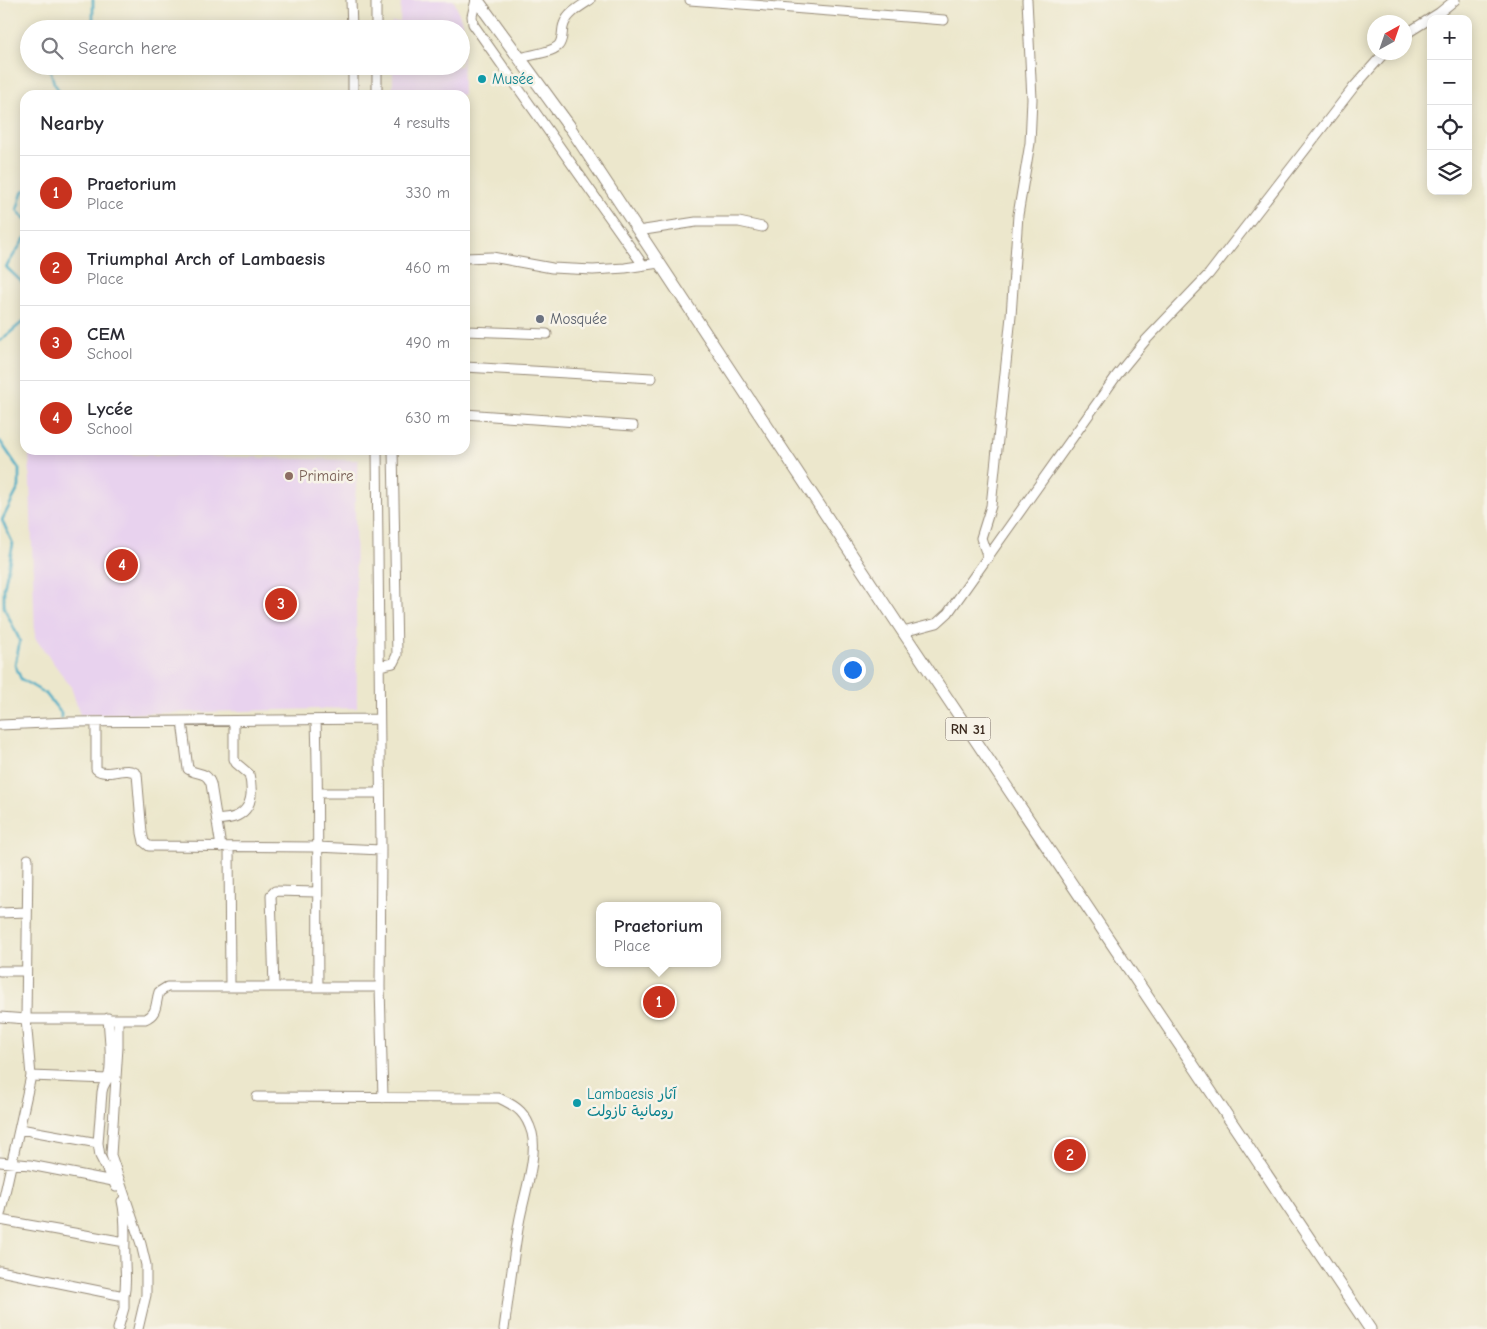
<!DOCTYPE html>
<html lang="en">
<head>
<meta charset="utf-8">
<style>
	:root { --surface:#fff; --page:#f2f2f3; --text:#2b2b33; --muted:#7c7c81; --line:#e1e1e2; --accent:#c8321e }
	body { margin:0; font-family:"Comic Neue","Playpen Sans Arabic",sans-serif; background:var(--page); color:var(--text) }
	.controls { position:absolute; right:15px; top:15px; display:grid; overflow:hidden; border-radius:10px; box-shadow:0 2px 12px #0003 }
	.controls button { width:45px; height:45px; display:grid; place-items:center; padding:0; border:0; border-bottom:1px solid var(--line); background:var(--surface); color:var(--text); font:25px sans-serif }
	.compass { position:absolute; left:1367px; top:15px; width:45px; height:45px; border-radius:50%; background:var(--surface); box-shadow:0 2px 12px #0003; rotate:40deg }
	.you { position:absolute; left:852px; top:669px; width:18px; height:18px; margin:-12px; border:4px solid #fff; border-radius:50%; background:#1a73e8; box-shadow:0 0 0 8px #1a73e833 }
	.badge { display:grid; place-items:center; width:32px; height:32px; border-radius:50%; background:var(--accent); color:#fff; font-size:16px; font-weight:700 }
	.pin { position:absolute; translate:-50% -50%; border:2px solid #fff; box-shadow:0 1px 5px #0006 }
	.popup { position:absolute; left:596px; top:902px; width:125px; height:65px; box-sizing:border-box; display:grid; place-content:center; border-radius:10px; background:var(--surface); filter:drop-shadow(0 1px 4px #0005); font-size:16px; white-space:nowrap; color:var(--muted) }
	.popup b { font-size:19px; color:var(--text) }
	.popup::after { content:''; position:absolute; left:50%; top:100%; margin-left:-10px; border:10px solid transparent; border-top-color:var(--surface) }
	.list { margin:0; padding:0; list-style:none }
	h2 { display:flex; justify-content:space-between; align-items:center; height:65px; margin:0; padding:0 20px; font-size:21px }
	h2 small { font-size:16px; font-weight:400; color:var(--muted) }
	.list li { display:grid; grid-template-columns:32px 1fr auto; gap:15px; align-items:center; box-sizing:border-box; height:75px; padding:0 20px; border-top:1px solid var(--line) }
	.list b { display:block; font-size:19px; white-space:nowrap }
	.list p { margin:0; font-size:16px; white-space:nowrap; color:var(--muted) }
	.list em { font-size:16px; font-style:normal; color:var(--muted) }
	.icon { flex:none; width:28px; height:28px; fill:none; stroke:currentColor; stroke-width:2; stroke-linecap:round; stroke-linejoin:round }
	.map { position:relative; flex:none; width:1487px; height:1329px; overflow:hidden }
	.search { position:absolute; background:var(--surface); box-shadow:0 2px 12px #0003; left:20px; top:20px; width:450px; height:55px; display:flex; align-items:center; gap:12px; box-sizing:border-box; padding:0 18px; border-radius:28px; color:var(--muted); font-size:19px }
	.panel { position:absolute; background:var(--surface); box-shadow:0 2px 12px #0003; left:20px; top:90px; width:450px; height:365px; border-radius:15px }
	.map>svg:first-child { display:block }
	.built { fill:#e8d2ee }
	.lines { fill:none; stroke-linecap:round; stroke-linejoin:round }
	.stream { stroke:#45abc5; stroke-width:2.5 }
	.minor-casing { stroke:#948875; stroke-width:11 }
	.major-casing { stroke:#948875; stroke-width:13 }
	.highway-casing { stroke:#948875; stroke-width:14 }
	.minor { stroke:#fff; stroke-width:9 }
	.major { stroke:#fff; stroke-width:11 }
	.highway { stroke:#fff; stroke-width:12 }
	.culture-dot { fill:#0f9aa8; stroke:#f7f3e8; stroke-width:2 }
	.worship-dot { fill:#6b7280; stroke:#f7f3e8; stroke-width:2 }
	.education-dot { fill:#8d6e63; stroke:#f7f3e8; stroke-width:2 }
	.labels { text-anchor:middle; dominant-baseline:central; stroke-width:5; stroke-linejoin:round; paint-order:stroke }
	.shield { fill:#f7f3e8; stroke:#73665b; stroke-width:1 }
	.shield-label { font-size:14px; font-weight:bold; fill:#3b2a1e }
	.culture-label { font-size:15px; fill:#0d838f; stroke:#f7f3e8; text-anchor:start }
	.worship-label { font-size:15px; fill:#5b616d; stroke:#f7f3e8; text-anchor:start }
	.education-label { font-size:15px; fill:#785e54; stroke:#f7f3e8; text-anchor:start }
</style>
</head>
<body>
<div class="map">
<svg width="1487" height="1329" viewBox="0 0 1487 1329">
	<rect width="100%" height="100%" fill="#f7f3e8"/>
	<filter id="ink" filterUnits="userSpaceOnUse"><feTurbulence type="fractalNoise" baseFrequency=".02" numOctaves="2"/><feDisplacementMap in="SourceGraphic" scale="10" xChannelSelector="R" yChannelSelector="G"/><feConvolveMatrix kernelMatrix="1 2 1 2 8 2 1 2 1" color-interpolation-filters="sRGB"/></filter>
	<filter id="wash" filterUnits="userSpaceOnUse"><feTurbulence type="fractalNoise" baseFrequency=".0096" numOctaves="4" result="noise"/><feDisplacementMap in="SourceGraphic" scale="20" xChannelSelector="R" yChannelSelector="G"/><feGaussianBlur stdDeviation="1.12" result="paint"/><feColorMatrix in="noise" values="0 0 0 0 0 0 0 0 0 0 0 0 0 0 0 0 0 1.4 0 .05"/><feComposite in="paint" operator="in"/></filter>
	<g filter="url(#wash)">
		<rect width="100%" height="100%" fill="#ece7cc"/>
		<!-- built -->
		<path class="built" d="M401,0H453L455,3L462,22L463,95H393V66H461V29H392V22H400Z
			M29,452L358,460L355,500L357,708L80,715L71,687L35,638Z"/>
		<g class="lines">
			<!-- stream -->
			<path class="stream" d="M88,29L93,20V0
				M53,66L50,69L54,83L62,95
				M25,190L22,193L17,210L25,219
				M25,238L6,267L25,285
				M0,341L25,320
				M0,441L19,469V487L2,520L13,544L4,588V607L20,641L15,665L21,679L46,694L61,713V718"/>
		</g>
	</g>
	<g filter="url(#ink)">
		<g class="lines">
			<!-- minor casing -->
			<g class="minor-casing">
				<path id="minor" d="M351,0L352,29
					M376,0V29
					M476,0L472,16L473,24L643,265
					M690,0L944,20
					M1404,35L1439,13L1455,0
					M524,57C534,54 550,53 558,46C564,40 561,31 564,24C568,13 581,6 590,0
					M353,66V95
					M377,66V95
					M638,231L696,222H739L762,227
					M465,258L492,257L552,268L593,270L625,268L659,263
					M465,331L547,334
					M465,367L652,378
					M465,414L633,426
					M988,558L981,538L991,506L1011,316L1018,215L1030,143L1032,99L1027,0
					M903,632L937,623L948,613L1117,375L1145,341L1209,274L1353,88L1385,52
					M379,666L393,663L397,655L393,450
					M182,721L188,769C198,776 206,770 211,784L221,847
					M316,721C319,809 317,898 318,987
					M96,722V769C107,779 126,764 137,774L142,833L144,842L149,846L317,847L381,850
					M0,725L70,722L379,719
					M319,793H380
					M217,820C223,819 231,819 237,816C253,808 253,790 249,774L236,763L234,759V721
					M229,847L230,987
					M0,913L27,912
					M0,971H26
					M274,987L271,895L275,891L317,892
					M380,987L383,1098
					M0,1017L26,1019L28,859
					M108,1018C109,1034 113,1064 108,1078C105,1085 103,1084 102,1092L98,1143L100,1156L116,1187
					M118,1019V1047L111,1155L141,1244L146,1265V1295L138,1329
					M31,1076L108,1079
					M257,1097L499,1098C518,1107 526,1113 532,1133C538,1156 523,1199 519,1223C513,1258 509,1294 504,1329
					M20,1129L98,1143
					M0,1162L30,1165L113,1181
					M122,1201C127,1221 124,1241 125,1261C125,1274 127,1282 124,1296
					M0,1215L31,1076L26,1019H145C158,1014 155,1004 159,992L167,987H380L381,850L377,450
					M0,1220L125,1242
					M0,1271L124,1296V1308L118,1329"/>
			</g>
			<!-- major casing -->
			<g class="major-casing">
				<path id="major" d="M569,126L903,632L1370,1329"/>
			</g>
			<!-- highway casing -->
			<g class="highway-casing">
				<path id="highway" d="M477,0L569,126"/>
			</g>
			<!-- minor -->
			<use href="#minor" class="minor"/>
			<!-- major -->
			<use href="#major" class="major"/>
			<!-- highway -->
			<use href="#highway" class="highway"/>
		</g>
	</g>
	<!-- markers -->
	<g class="culture-dot">
		<circle cx="482" cy="79" r="5"/>
		<circle cx="577" cy="1103" r="5"/>
	</g>
	<circle class="worship-dot" cx="540" cy="319" r="5"/>
	<circle class="education-dot" cx="289" cy="476" r="5"/>
	<g class="labels">
		<!-- shield labels -->
		<rect class="shield" x="945.5" y="717.5" width="45" height="23" rx="4"/>
		<g class="shield-label">
			<text x="968" y="729">RN 31</text>
		</g>
		<!-- culture labels -->
		<g class="culture-label">
			<text x="492" y="79">Musée</text>
			<text x="587" y="1094">Lambaesis آثار<tspan x="587" dy="17">رومانية تازولت</tspan></text>
		</g>
		<!-- worship labels -->
		<g class="worship-label">
			<text x="550" y="319">Mosquée</text>
		</g>
		<!-- education labels -->
		<g class="education-label">
			<text x="299" y="476">Primaire</text>
		</g>
	</g>
</svg>
<div class="controls">
<button>+</button>
<button>−</button>
<button><svg class="icon" aria-label="locate" viewBox="0 0 24 24"><circle cx="12" cy="12" r="6"/><path d="M12 2v4M12 18v4M2 12h4M18 12h4"/></svg></button>
<button><svg class="icon" aria-label="layers" viewBox="0 0 24 24"><path d="M12 4l9 5-9 5-9-5zM3 14l9 5 9-5"/></svg></button>
</div>
<svg class="compass" viewBox="-18 -18 36 36"><path d="M0-13l5 13h-10z" fill="#e53935"/><path d="M0 13l5-13h-10z" fill="#7c7c81"/></svg>
<div class="you"></div>
<div class="pin badge" style="left:659px;top:1002px">1</div>
<div class="popup"><b>Praetorium</b>Place</div>
<div class="pin badge" style="left:1070px;top:1155px">2</div>
<div class="pin badge" style="left:281px;top:604px">3</div>
<div class="pin badge" style="left:122px;top:565px">4</div>
<div class="search"><svg class="icon" aria-label="search" viewBox="0 0 24 24"><circle cx="10" cy="10" r="6"/><path d="M15 15l6 6"/></svg>Search here</div>
<section class="panel">
<h2>Nearby<small>4 results</small></h2>
<ul class="list">
<li><span class="badge">1</span><div><b>Praetorium</b><p>Place</p></div><em>330 m</em></li>
<li><span class="badge">2</span><div><b>Triumphal Arch of Lambaesis</b><p>Place</p></div><em>460 m</em></li>
<li><span class="badge">3</span><div><b>CEM</b><p>School</p></div><em>490 m</em></li>
<li><span class="badge">4</span><div><b>Lycée</b><p>School</p></div><em>630 m</em></li>
</ul>
</section>
</div>
</body>
</html>
